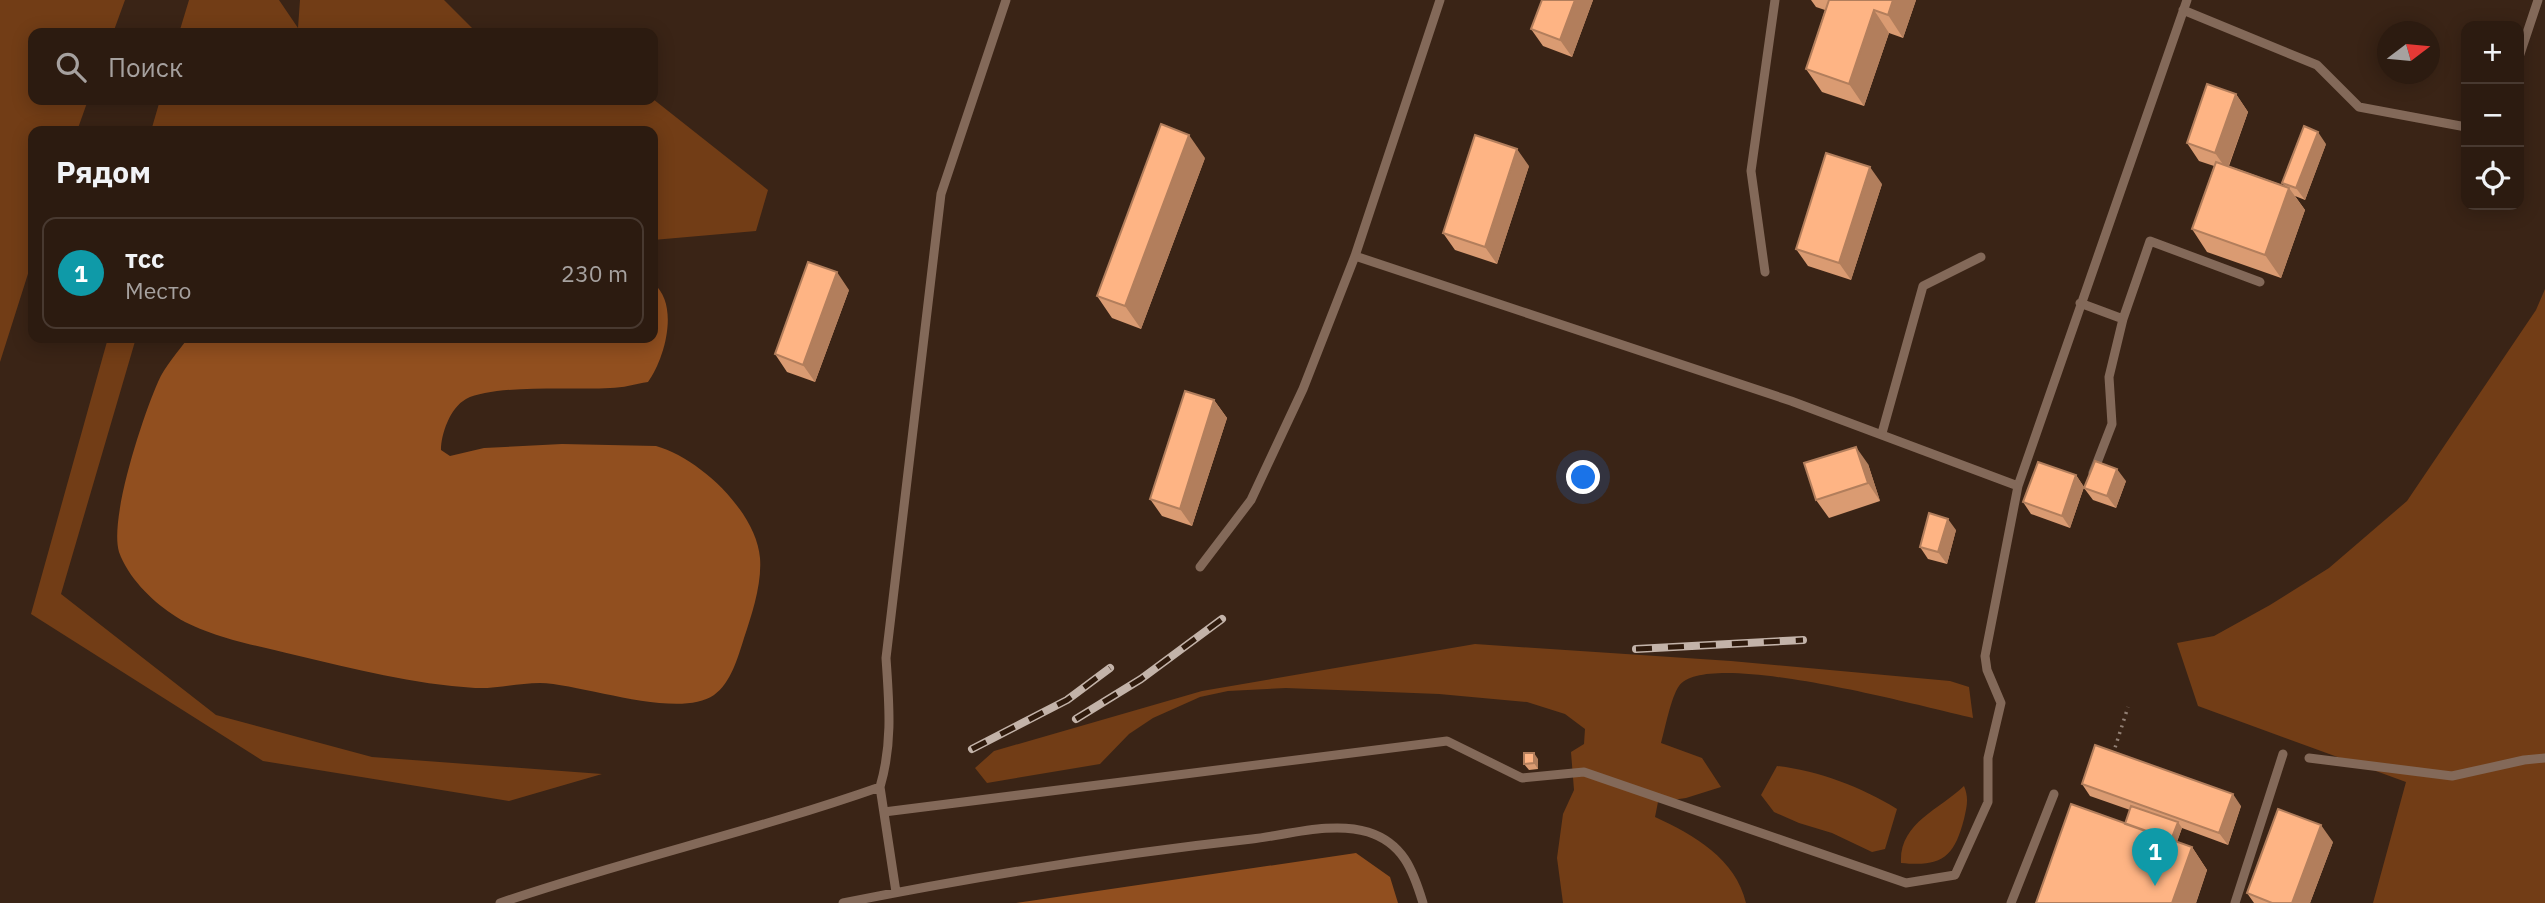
<!DOCTYPE html>
<html lang="ru">
<head>
<meta charset="utf-8">
<style>
	:root { --surface:#2c1b10; --page:#38281e; --text:#f1f3f6; --muted:#a6a19f; --line:#483930; --accent:#fe9b58 }
	body { margin:0; font-family:"IBM Plex Sans",sans-serif; background:var(--page); color:var(--text) }
	.controls { position:absolute; right:21px; top:21px; display:grid; overflow:hidden; border-radius:14px; box-shadow:0 4px 18px #0003 }
	.controls button { width:63px; height:63px; display:grid; place-items:center; padding:0; border:0; border-bottom:2px solid var(--line); background:var(--surface); color:var(--text); font:35px sans-serif }
	.compass { position:absolute; left:2377px; top:21px; width:63px; height:63px; border-radius:50%; background:var(--surface); box-shadow:0 4px 18px #0003; rotate:74deg }
	.you { position:absolute; left:1584px; top:478px; width:24px; height:24px; margin:-18px; border:5px solid #fff; border-radius:50%; background:#1a73e8; box-shadow:0 0 0 10px #1a73e833 }
	.badge { display:grid; place-items:center; width:46px; height:46px; border-radius:50%; background:var(--accent); color:#fff; font-size:23px; font-weight:700 }
	.pin { position:absolute; translate:-50% -58px; filter:drop-shadow(0 2px 4px #0008) }
	.pin::after { content:''; position:absolute; top:37px; width:24px; height:21px; background:inherit; clip-path:polygon(0 0,100% 0,50% 100%) }
	.list { margin:0; padding:0; list-style:none }
	h2 { display:flex; justify-content:space-between; align-items:center; height:91px; margin:0; padding:0 28px; font-size:30px }
	h2 small { font-size:23px; font-weight:400; color:var(--muted) }
	.list li { display:grid; grid-template-columns:46px 1fr auto; gap:21px; align-items:center; box-sizing:border-box; height:112px; margin:0 14px 14px; padding:0 14px; border:2px solid var(--line); border-radius:14px }
	.list b { display:block; font-size:26px; white-space:nowrap }
	.list p { margin:0; font-size:23px; white-space:nowrap; color:var(--muted) }
	.list em { font-size:23px; font-style:normal; color:var(--muted) }
	.icon { flex:none; width:38px; height:38px; fill:none; stroke:currentColor; stroke-width:2; stroke-linecap:round; stroke-linejoin:round }
	.map { position:relative; flex:none; width:2545px; height:903px; overflow:hidden }
	.search { position:absolute; background:var(--surface); box-shadow:0 4px 18px #0003; left:28px; top:28px; width:630px; height:77px; display:flex; align-items:center; gap:18px; box-sizing:border-box; padding:0 24px; border-radius:14px; color:var(--muted); font-size:26px }
	.panel { position:absolute; background:var(--surface); box-shadow:0 4px 18px #0003; left:28px; top:126px; width:630px; height:217px; border-radius:14px }
	.map>svg:first-child { display:block }
	.green { fill:#723d16 }
	.water { fill:#914f1f }
	.lines { fill:none; stroke-linecap:round; stroke-linejoin:round }
	.path { stroke:#928075; stroke-width:3.5; stroke-dasharray:2 5; stroke-linecap:butt }
	.lane { stroke:#836959; stroke-width:9 }
	.rail-casing { stroke:#c3b3a9; stroke-width:8 }
	.rail { stroke:#2f1a0c; stroke-width:5; stroke-dasharray:16; stroke-linecap:butt }
	.wall { fill:#da9b72 }
	.shaded-wall { fill:#b27e5c }
	.building { fill:#feb484; stroke:#b27e5c; stroke-width:2 }
</style>
</head>
<body>
<div class="map">
<svg width="2545" height="903" viewBox="0 0 2545 903">
	<rect width="100%" height="100%" fill="#3a2416"/>
	<!-- green -->
	<path class="green" d="M0,0H125L113,33H33V100H88L77,131H33V258L0,362Z
		M189,0H279L298,28L300,0H444L477,33H179Z
		M653,99L768,190L756,231L653,240V131H151L160,100Z
		M2545,289V903H2373L2406,782L2198,706L2177,643L2214,636L2270,605L2329,568L2407,501L2536,310Z
		M108,338H136L61,594L216,715L372,757L602,774L509,801L263,761L31,614Z
		M1475,644L1731,661L1950,681L1969,687L1973,718C1926,708 1707,647 1679,686C1671,697 1665,729 1661,743L1702,758L1721,787L1686,798L1658,802L1655,817C1694,835 1736,859 1746,903H1563L1557,858L1563,814L1574,790L1571,752L1584,744L1585,729L1565,714L1527,702L1439,694L1286,688L1228,691L1200,697L1153,718L1129,734L1100,764L987,783L975,768L994,751L1202,691Z
		M1777,766C1819,771 1861,787 1897,809L1885,849L1872,852L1832,833L1799,823L1774,812L1761,795Z
		M1964,786C1969,798 1967,806 1964,819C1954,858 1941,867 1901,863C1899,823 1939,810 1964,786Z"/>
	<!-- water -->
	<path class="water" d="M653,283C680,304 665,359 648,382C635,384 623,388 610,388C576,390 495,384 466,399C450,408 441,434 441,450L450,456L484,448L562,444L656,446C699,458 756,511 760,558C762,584 752,614 744,638C738,657 731,683 714,695C678,720 583,684 540,683C518,683 496,689 475,688C413,684 354,669 295,655C258,646 203,636 172,614C151,600 128,577 119,552C109,518 143,416 158,382C165,366 178,352 188,338H653Z
		M1356,853L1390,877L1398,903H1016Z"/>
	<g class="lines">
		<!-- path -->
		<path class="path" d="M2113,754L2128,707"/>
		<!-- lane -->
		<path class="lane" d="M2183,10L2317,65L2359,107L2466,127
			M2519,57L2538,0
			M1355,256L1791,401L2018,486
			M1765,272L1751,171L1775,0
			M2080,303L2123,319L2150,241L2260,282
			M1882,433L1923,286L1981,257
			M2093,473L2112,424L2109,377L2123,319
			M1200,567L1251,500L1303,389L1355,256L1440,0
			M2309,758L2452,776L2524,760L2545,758
			M880,787L896,892
			M884,812L1447,741L1522,778L1584,772L1906,883L1955,875L1988,802V758L2001,703L1987,670L1985,656L2018,486L2187,0
			M500,903C625,860 755,831 880,787C893,743 889,703 886,658L941,194L1006,0
			M843,903C978,876 1115,854 1252,839C1287,835 1333,821 1368,832C1403,843 1413,870 1423,903
			M2011,903L2054,794
			M2235,903L2283,754"/>
		<!-- rail casing -->
		<g class="rail-casing">
			<path id="rail" d="M1636,649L1803,640
				M1076,719L1141,679L1222,619
				M972,749L1067,700L1110,668"/>
		</g>
		<!-- rail -->
		<use href="#rail" class="rail"/>
	</g>
	<!-- wall -->
	<path class="wall" d="M1542,0H1593L1572,57L1543,46L1531,29Z
		M1811,0H1916L1903,38L1889,33L1864,106L1822,92L1806,69L1825,10L1816,7Z
		M2236,94L2248,112L2229,166L2285,186L2282,183L2326,144L2305,200L2295,196L2305,210L2281,278L2207,252L2192,229L2214,166L2199,161L2187,143Z
		M1205,158L1141,329L1112,318L1097,296Z
		M1529,166L1497,264L1455,250L1443,233Z
		M1882,184L1851,280L1808,266L1796,249Z
		M849,290L815,382L787,372L775,354Z
		M1214,400L1227,418L1192,526L1162,516L1150,499Z
		M1868,464L1880,501L1829,518L1816,500Z
		M2076,475L2084,487L2070,528L2031,514L2023,502Z
		M2126,481L2116,508L2093,500L2084,488Z
		M1956,530L1947,564L1928,559L1920,547Z
		M1538,759V769L1529,770L1524,764Z
		M2082,784L2241,806L2228,845L2182,828L2177,842L2192,847L2207,870L2196,903H2036L2125,824L2130,810L2090,796Z
		M2333,842L2310,903H2254L2247,893Z"/>
	<!-- shaded-wall -->
	<path class="shaded-wall" d="M1575,0H1593L1572,57L1560,40Z
		M1893,0H1916L1903,38L1888,15Z
		M1874,10L1889,33L1864,106L1849,84Z
		M2236,94L2248,112L2227,170L2215,153Z
		M2318,132L2326,144L2305,200L2296,188Z
		M1189,135L1205,158L1141,329L1125,306Z
		M1517,149L1529,166L1497,264L1485,247Z
		M1870,167L1882,184L1851,280L1839,263Z
		M2289,188L2305,210L2281,278L2265,255Z
		M837,272L849,290L815,382L803,365Z
		M1214,400L1227,418L1192,526L1180,509Z
		M1856,447L1868,464L1880,501L1868,483Z
		M2117,469L2126,481L2116,508L2107,496Z
		M2076,475L2084,487L2070,528L2062,516Z
		M1948,519L1956,530L1947,564L1938,552Z
		M1534,753L1538,759V769L1534,763Z
		M2233,794L2241,806L2228,845L2219,833Z
		M2178,822L2182,828L2171,857L2167,851Z
		M2321,825L2333,842L2310,903H2292Z
		M2192,847L2207,870L2196,903H2172Z"/>
	<!-- building -->
	<path class="building" d="M1542,0H1575L1560,40L1531,29Z
		M1829,0H1893L1888,15L1874,10L1849,84L1806,69Z
		M2207,84L2236,94L2215,153L2187,143Z
		M1161,124L1189,135L1125,306L1097,296Z
		M2304,126L2318,132L2296,188L2282,183Z
		M1475,135L1517,149L1485,247L1443,233Z
		M1826,153L1870,167L1839,263L1796,249Z
		M2216,162L2289,188L2265,255L2192,229Z
		M808,262L837,272L803,365L775,354Z
		M1185,391L1214,400L1180,509L1150,499Z
		M1856,447L1868,483L1816,500L1804,463Z
		M2095,461L2117,469L2107,496L2084,488Z
		M2038,462L2076,475L2062,516L2023,502Z
		M1929,513L1948,519L1938,552L1920,547Z
		M2095,745L2233,794L2219,833L2082,784Z
		M1524,753H1534V763L1524,764Z
		M2071,804L2192,847L2172,903H2036Z
		M2131,806L2178,822L2171,840L2125,824Z
		M2278,809L2321,825L2292,903H2272L2247,893Z"/>
</svg>
<div class="controls">
<button>+</button>
<button>−</button>
<button><svg class="icon" aria-label="locate" viewBox="0 0 24 24"><circle cx="12" cy="12" r="6"/><path d="M12 2v4M12 18v4M2 12h4M18 12h4"/></svg></button>
</div>
<svg class="compass" viewBox="-18 -18 36 36"><path d="M0-13l5 13h-10z" fill="#e53935"/><path d="M0 13l5-13h-10z" fill="#a6a19f"/></svg>
<div class="you"></div>
<div class="pin badge" style="left:2155px;top:886px;background:#0f9aa8">1</div>
<div class="search"><svg class="icon" aria-label="search" viewBox="0 0 24 24"><circle cx="10" cy="10" r="6"/><path d="M15 15l6 6"/></svg>Поиск</div>
<section class="panel">
<h2>Рядом<small></small></h2>
<ul class="list">
<li><span class="badge" style="background:#0f9aa8">1</span><div><b>тсс</b><p>Место</p></div><em>230 m</em></li>
</ul>
</section>
</div>
</body>
</html>
